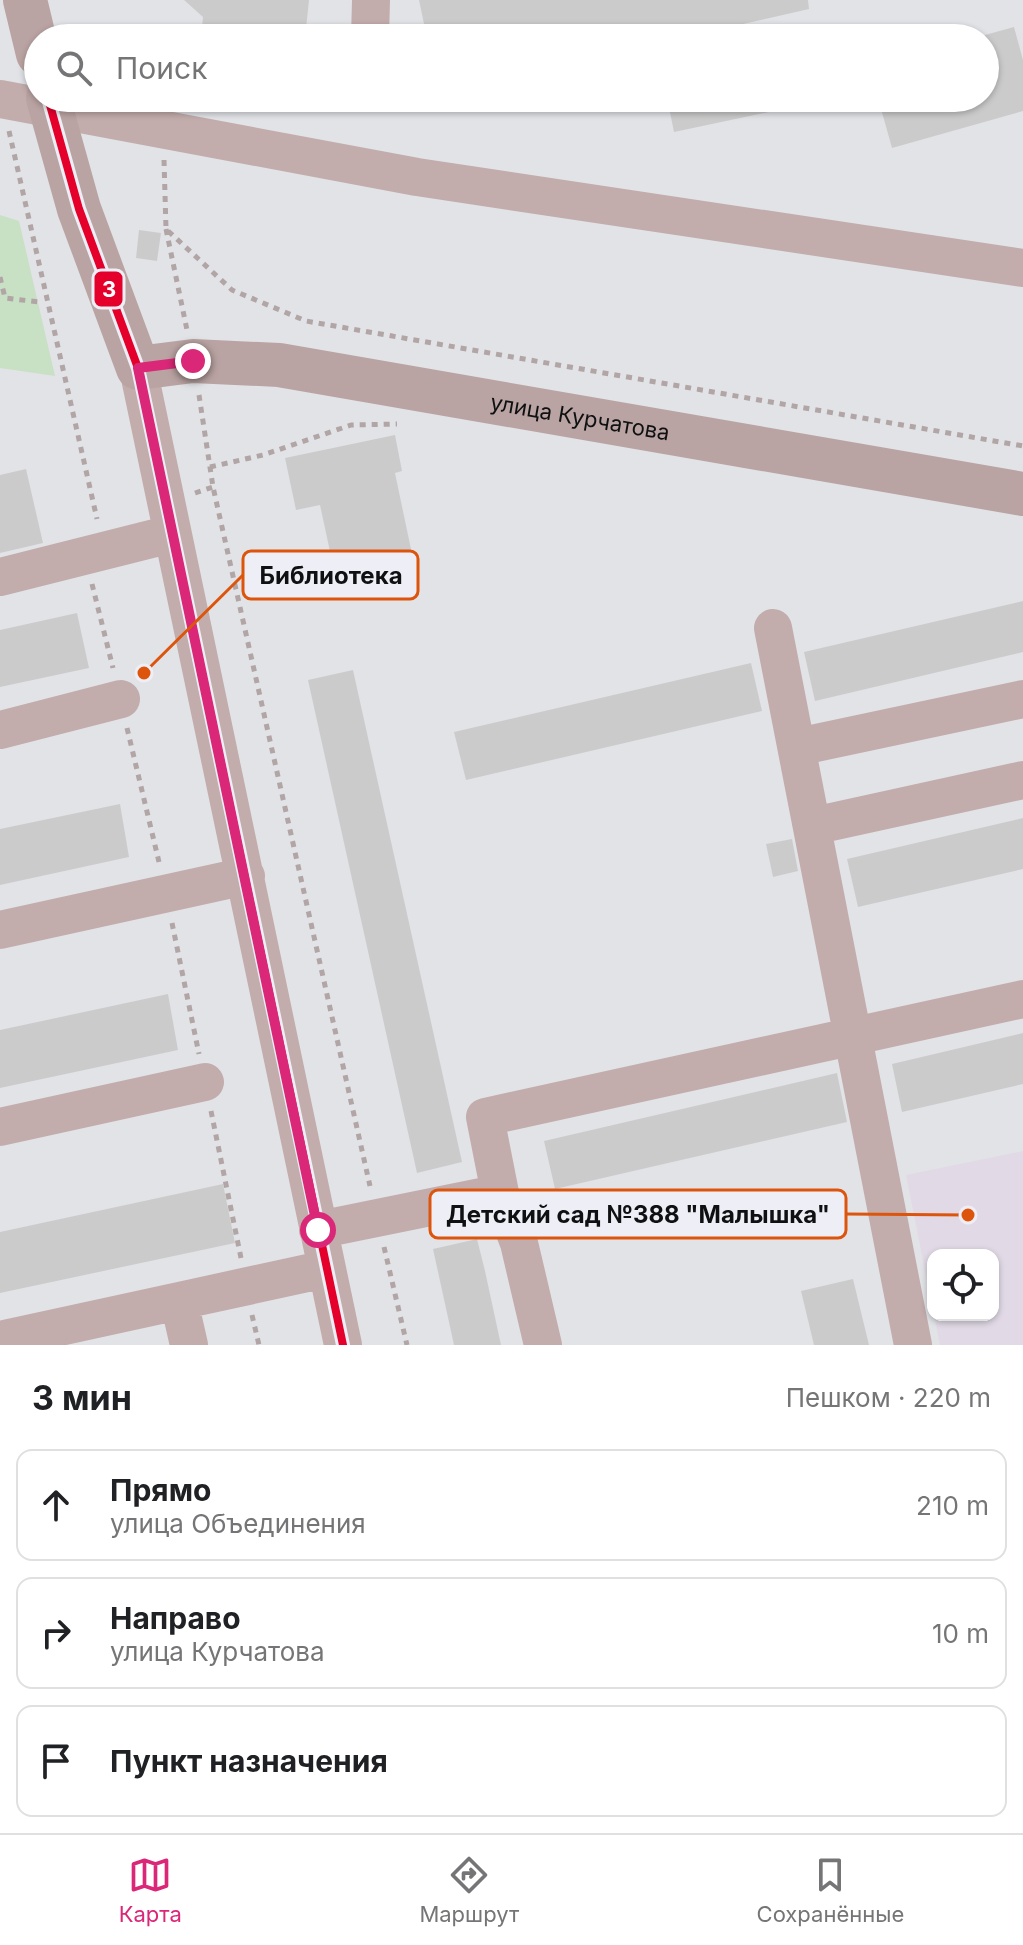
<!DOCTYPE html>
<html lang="ru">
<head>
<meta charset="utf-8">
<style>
	:root { --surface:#fff; --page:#f2f2f2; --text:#202124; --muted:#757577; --line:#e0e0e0; --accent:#db2777 }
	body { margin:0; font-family:Inter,sans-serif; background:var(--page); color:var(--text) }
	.controls { position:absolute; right:24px; bottom:24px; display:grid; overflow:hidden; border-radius:16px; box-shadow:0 2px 6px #0004 }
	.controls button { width:72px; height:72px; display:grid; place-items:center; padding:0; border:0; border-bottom:2px solid var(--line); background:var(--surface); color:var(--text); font:40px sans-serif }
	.stop { position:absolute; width:24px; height:24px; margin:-18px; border:6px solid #db2777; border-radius:50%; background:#fff }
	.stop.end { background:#db2777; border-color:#fff; box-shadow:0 2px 8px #0008 }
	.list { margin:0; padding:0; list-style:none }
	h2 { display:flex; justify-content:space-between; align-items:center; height:104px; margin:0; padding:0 32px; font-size:34px }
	h2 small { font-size:26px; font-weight:400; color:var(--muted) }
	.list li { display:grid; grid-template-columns:52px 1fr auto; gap:24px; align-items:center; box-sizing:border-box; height:112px; margin:0 16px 16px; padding:0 16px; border:2px solid var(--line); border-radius:16px }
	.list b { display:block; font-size:30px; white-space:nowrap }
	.list p { margin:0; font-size:26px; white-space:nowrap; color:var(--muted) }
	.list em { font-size:26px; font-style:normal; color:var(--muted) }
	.icon { flex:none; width:44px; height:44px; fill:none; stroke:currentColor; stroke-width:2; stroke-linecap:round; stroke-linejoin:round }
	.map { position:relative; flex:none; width:1023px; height:1345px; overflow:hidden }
	.search { position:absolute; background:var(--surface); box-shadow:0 2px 6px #0004; left:24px; right:24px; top:24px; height:88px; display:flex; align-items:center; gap:20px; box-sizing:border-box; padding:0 28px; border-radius:44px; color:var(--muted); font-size:30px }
	.sheet { height:488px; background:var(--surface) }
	nav { display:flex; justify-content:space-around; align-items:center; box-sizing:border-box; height:112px; border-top:2px solid var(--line); background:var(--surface); font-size:22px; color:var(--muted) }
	nav a { display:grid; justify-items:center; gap:4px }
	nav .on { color:var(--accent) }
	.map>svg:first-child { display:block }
	.education { fill:#e1dae6 }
	.green { fill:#c8e0c4 }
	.building { fill:#cccbcc }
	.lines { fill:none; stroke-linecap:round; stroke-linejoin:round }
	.path { stroke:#b1a5a5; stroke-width:5; stroke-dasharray:6 6; stroke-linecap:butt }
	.minor { stroke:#c2adac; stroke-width:38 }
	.major { stroke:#baa4a3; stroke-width:44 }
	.bus-1-casing { stroke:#eeeff6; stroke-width:14 }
	.bus-1 { stroke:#e4002b; stroke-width:8 }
	.route { stroke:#db2777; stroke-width:10 }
	.labels { text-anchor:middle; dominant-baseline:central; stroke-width:8; stroke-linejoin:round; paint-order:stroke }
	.street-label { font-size:22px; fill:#0f1012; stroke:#eeeff6 }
	.leader { fill:none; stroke:#dd550c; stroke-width:3 }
	.callout-dot { fill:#dd550c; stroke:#eeeff6; stroke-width:3 }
	.callout { fill:#eeeff6; stroke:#dd550c; stroke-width:3 }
	.callout-label { font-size:24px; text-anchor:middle; font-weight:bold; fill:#0f1012 }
	.line-badge { stroke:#eeeff6; stroke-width:3 }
	.badge-label { font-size:22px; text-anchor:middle; font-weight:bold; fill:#fff }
</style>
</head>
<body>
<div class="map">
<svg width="1023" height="1345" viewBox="0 0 1023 1345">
	<rect width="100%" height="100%" fill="#e2e3e7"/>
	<!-- education -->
	<path class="education" d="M1023,1151V1345H940L934,1315H993V1255H933V1311L906,1175Z"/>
	<!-- green -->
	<path class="green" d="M0,215L19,221L55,376L0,368Z"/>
	<!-- building -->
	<path class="building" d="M184,0H309L305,38L202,27L203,17Z
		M419,0H808L809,9L682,38H427Z
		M1014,27L1023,60V111L892,148L878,98H985V35Z
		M667,98H787L788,108L674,132Z
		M139,230L161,233L157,261L136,258Z
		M395,435L402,471L395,473L412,554L334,570L320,505L296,510L285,458Z
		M26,469L43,543L0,553V475Z
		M1023,601V652L815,701L804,652Z
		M77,613L89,668L0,687V630Z
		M751,663L762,711L466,780L454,732Z
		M353,670L462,1162L417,1173L308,680Z
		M120,804L129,857L0,885V829Z
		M1023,818V869L858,907L847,859Z
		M792,839L798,871L773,877L766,844Z
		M168,994L178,1050L0,1088V1030Z
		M1023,1033V1084L902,1112L892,1064Z
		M837,1073L847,1122L555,1189L544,1141Z
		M223,1184L235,1243L0,1293V1232Z
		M477,1239L485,1271L501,1345H454L433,1249Z
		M853,1279L869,1345H814L801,1291Z"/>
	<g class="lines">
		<!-- path -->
		<path class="path" d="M9,131L97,519
			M164,160L166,229L232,290L306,321L1023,446
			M166,229L187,330
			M0,277L5,298L39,302
			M199,395L213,487L370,1186
			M210,467L263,455L351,425L397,424
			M195,493L213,487
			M92,584L113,668
			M127,728L159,862
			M172,923L199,1054
			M211,1111L241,1258
			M384,1247L407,1345
			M252,1315L259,1345"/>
		<!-- minor -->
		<path class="minor" d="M370,38L371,0
			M0,99L417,177L1023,268
			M138,368L343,1345
			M0,577L171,534
			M773,628L913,1345
			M0,730L121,699
			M797,747L1023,699
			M813,826L1023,780
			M0,930L246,876
			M0,1127L205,1082
			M500,1193L519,1243L543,1345
			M318,1230L500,1193L485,1117L1023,999
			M179,1301L326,1269
			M0,1340L179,1301L189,1345"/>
		<!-- major -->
		<g class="major">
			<path d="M25,0L38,54"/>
			<path id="s1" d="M48,98L79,209L138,368L193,361L279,365L1023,494"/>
		</g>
		<!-- bus-1 casing -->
		<g class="bus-1-casing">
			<path id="bus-1" d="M48,98L79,209L138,368L343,1345"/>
		</g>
		<!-- bus-1 -->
		<use href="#bus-1" class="bus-1"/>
	</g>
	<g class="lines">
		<!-- route -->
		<path class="route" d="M193,361L138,368L318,1230"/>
	</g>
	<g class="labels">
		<!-- street labels -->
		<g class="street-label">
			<text stroke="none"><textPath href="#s1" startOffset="732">улица Курчатова</textPath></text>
		</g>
	</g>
	<!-- callouts -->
	<path class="leader" d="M144 673L243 575M968 1215L846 1214"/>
	<g class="callout-dot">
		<circle cx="144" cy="673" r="8"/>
		<circle cx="968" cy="1215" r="8"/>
	</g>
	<g class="callout">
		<rect x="243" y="551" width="175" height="48" rx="8"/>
		<rect x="430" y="1190" width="416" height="48" rx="8"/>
	</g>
	<g class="callout-label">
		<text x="331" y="584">Библиотека</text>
		<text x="638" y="1223">Детский сад №388 "Малышка"</text>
	</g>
	<rect class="line-badge" x="93" y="270" width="31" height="38" rx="8" fill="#e4002b"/>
	<g class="badge-label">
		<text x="109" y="297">3</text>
	</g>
</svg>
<div class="controls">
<button><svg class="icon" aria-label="locate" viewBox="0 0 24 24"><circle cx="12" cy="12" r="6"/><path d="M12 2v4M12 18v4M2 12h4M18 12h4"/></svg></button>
</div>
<div class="stop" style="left:318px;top:1230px"></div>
<div class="stop end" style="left:193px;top:361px"></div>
<div class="search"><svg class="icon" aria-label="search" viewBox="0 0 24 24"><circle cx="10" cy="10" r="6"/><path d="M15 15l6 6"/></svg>Поиск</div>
</div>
<section class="sheet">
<h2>3 мин<small>Пешком · 220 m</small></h2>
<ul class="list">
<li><svg class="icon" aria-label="ahead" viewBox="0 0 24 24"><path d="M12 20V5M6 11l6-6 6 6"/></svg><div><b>Прямо</b><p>улица Объединения</p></div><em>210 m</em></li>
<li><svg class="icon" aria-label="right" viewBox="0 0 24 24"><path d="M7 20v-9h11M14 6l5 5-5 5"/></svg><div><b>Направо</b><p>улица Курчатова</p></div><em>10 m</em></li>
<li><svg class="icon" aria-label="arrive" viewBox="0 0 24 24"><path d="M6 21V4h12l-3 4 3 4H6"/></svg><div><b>Пункт назначения</b></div></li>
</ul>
</section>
<nav>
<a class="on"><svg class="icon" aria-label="map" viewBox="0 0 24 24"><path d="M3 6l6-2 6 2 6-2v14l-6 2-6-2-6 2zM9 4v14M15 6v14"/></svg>Карта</a>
<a><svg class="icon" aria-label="directions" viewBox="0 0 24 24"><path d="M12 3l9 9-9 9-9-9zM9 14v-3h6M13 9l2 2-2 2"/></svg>Маршрут</a>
<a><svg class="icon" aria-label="saved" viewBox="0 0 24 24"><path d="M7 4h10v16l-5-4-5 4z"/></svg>Сохранённые</a>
</nav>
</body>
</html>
